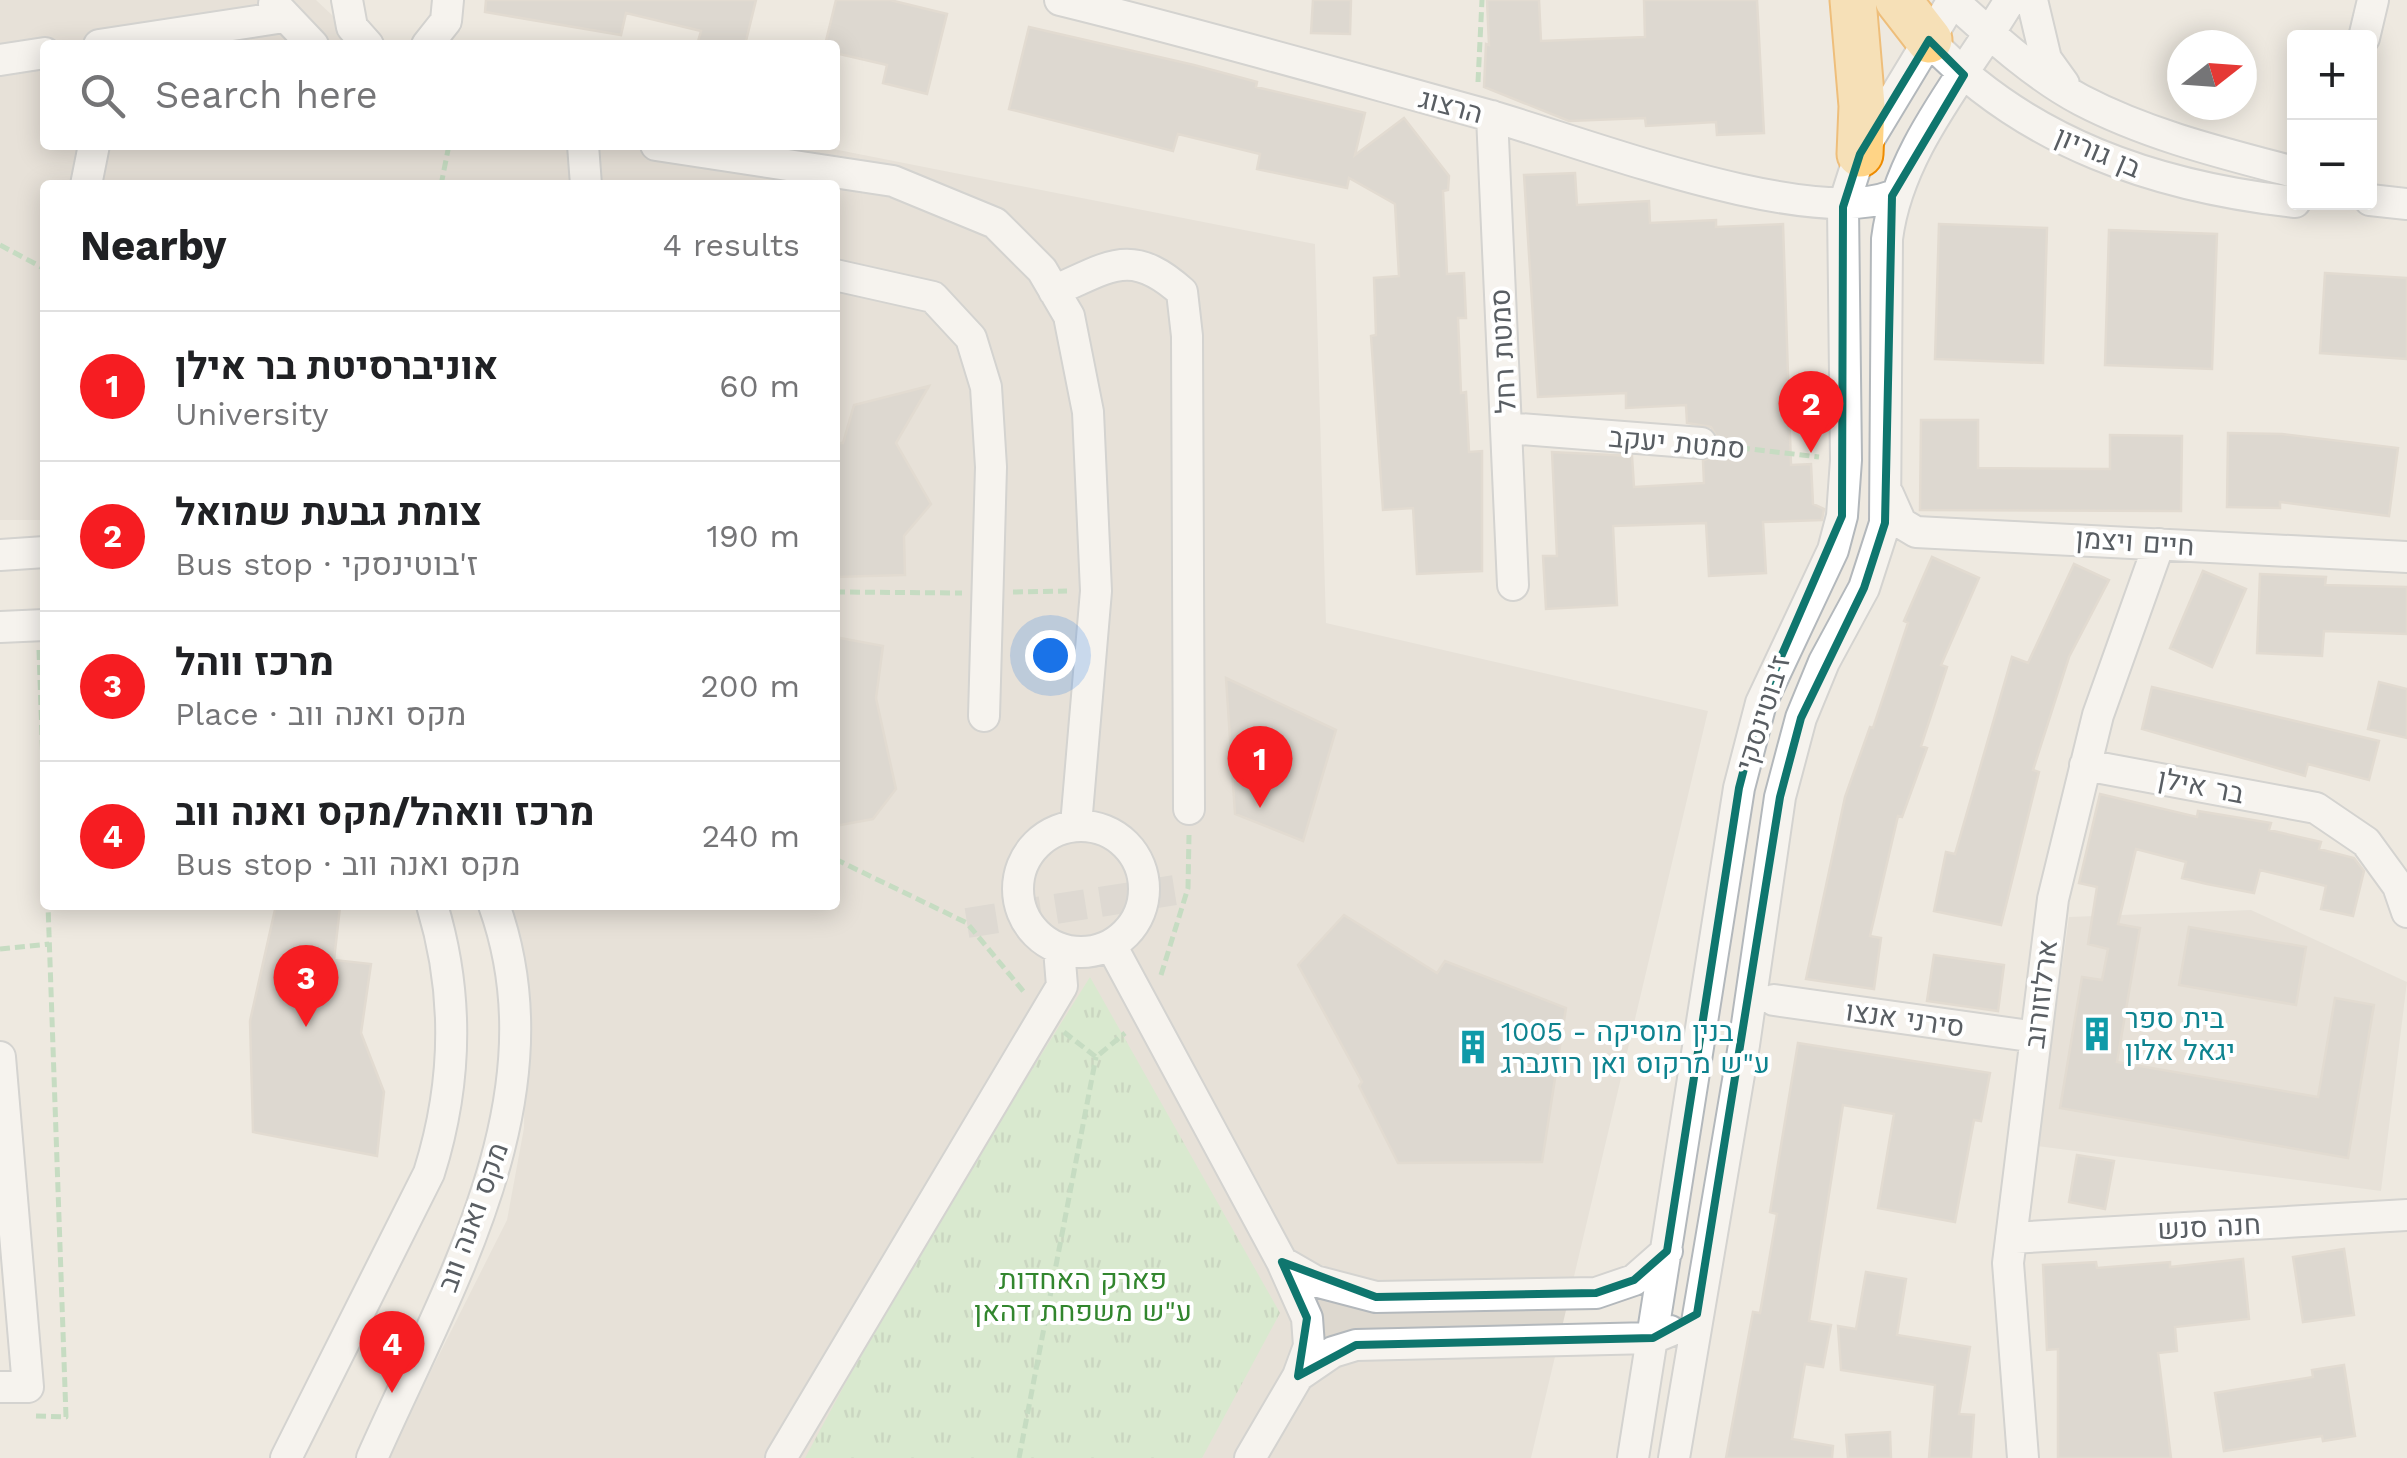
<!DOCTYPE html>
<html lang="en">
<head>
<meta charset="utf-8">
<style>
	:root { --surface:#fff; --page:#f6f6f6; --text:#202124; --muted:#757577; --line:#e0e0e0; --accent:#f61d22 }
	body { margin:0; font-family:"Work Sans",Heebo,sans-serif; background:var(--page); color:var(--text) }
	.controls { position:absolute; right:30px; top:30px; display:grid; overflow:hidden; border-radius:10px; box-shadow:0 5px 25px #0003 }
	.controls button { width:90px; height:90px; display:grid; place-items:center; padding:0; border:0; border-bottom:2px solid var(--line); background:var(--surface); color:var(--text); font:50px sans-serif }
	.compass { position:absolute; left:2167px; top:30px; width:90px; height:90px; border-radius:50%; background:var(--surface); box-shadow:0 5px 25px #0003; rotate:73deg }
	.you { position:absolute; left:1050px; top:655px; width:35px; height:35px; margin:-25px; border:8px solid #fff; border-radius:50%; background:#1a73e8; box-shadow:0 0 0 15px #1a73e833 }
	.badge { display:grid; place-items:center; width:65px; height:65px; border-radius:50%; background:var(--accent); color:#fff; font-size:32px; font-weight:700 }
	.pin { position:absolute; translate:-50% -82px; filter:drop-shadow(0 2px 5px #0008) }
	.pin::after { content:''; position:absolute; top:52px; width:35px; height:30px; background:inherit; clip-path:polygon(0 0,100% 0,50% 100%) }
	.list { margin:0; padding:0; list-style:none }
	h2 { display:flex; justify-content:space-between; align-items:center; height:130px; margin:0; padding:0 40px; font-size:42px }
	h2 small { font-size:32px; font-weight:400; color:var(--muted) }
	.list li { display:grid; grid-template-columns:65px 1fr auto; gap:30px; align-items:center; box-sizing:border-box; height:150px; padding:0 40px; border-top:2px solid var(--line) }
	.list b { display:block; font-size:38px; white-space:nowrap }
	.list p { margin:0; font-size:32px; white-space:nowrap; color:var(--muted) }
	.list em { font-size:32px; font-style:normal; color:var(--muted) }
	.icon { flex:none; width:55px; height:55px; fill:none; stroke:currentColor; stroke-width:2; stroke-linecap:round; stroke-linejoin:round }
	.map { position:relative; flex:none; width:2407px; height:1458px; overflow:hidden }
	.search { position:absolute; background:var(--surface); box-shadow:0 5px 25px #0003; left:40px; top:40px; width:800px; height:110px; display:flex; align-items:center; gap:25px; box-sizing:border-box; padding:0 35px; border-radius:10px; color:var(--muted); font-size:38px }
	.panel { position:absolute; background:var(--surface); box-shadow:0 5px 25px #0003; left:40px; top:180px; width:800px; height:730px; border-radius:10px }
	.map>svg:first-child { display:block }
	.education { fill:#ddd8cf }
	.park { fill:url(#park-tufts) }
	.building { fill:#c8c3bd; stroke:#d3cabe; stroke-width:2.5 }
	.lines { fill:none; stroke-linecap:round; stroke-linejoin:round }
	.minor-tunnel { stroke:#c9c6c1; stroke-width:30; stroke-dasharray:30 15; stroke-linecap:butt }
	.minor-casing { stroke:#b3b8bc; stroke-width:34 }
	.highway-casing { stroke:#ee8b00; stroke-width:49 }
	.path { stroke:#94cc9e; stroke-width:5; stroke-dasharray:10 5; stroke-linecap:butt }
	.minor { stroke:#fff; stroke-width:30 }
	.highway { stroke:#ffd486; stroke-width:45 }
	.marked { fill:none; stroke:#0f766e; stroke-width:8; stroke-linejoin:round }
	.labels { text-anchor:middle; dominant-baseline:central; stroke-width:8; stroke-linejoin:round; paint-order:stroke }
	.street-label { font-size:28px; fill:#595e63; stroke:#fff }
	.culture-label { font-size:28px; fill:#0d838f; stroke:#fff; text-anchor:start }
	.park-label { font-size:28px; fill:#32862e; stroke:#fff }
</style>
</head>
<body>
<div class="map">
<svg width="2407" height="1458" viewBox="0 0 2407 1458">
	<defs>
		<pattern id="park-tufts" width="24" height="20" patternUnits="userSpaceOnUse" patternTransform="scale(2.5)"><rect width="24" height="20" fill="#bfe8ba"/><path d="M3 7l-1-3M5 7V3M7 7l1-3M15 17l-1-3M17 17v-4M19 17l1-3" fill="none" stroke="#9ebf9b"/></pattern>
	</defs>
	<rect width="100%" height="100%" fill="#eee9e0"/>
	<!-- education -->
	<path class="education" d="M0,0H316L364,45H45V145H813L1315,244L1326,623L1708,711L1531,1458H387L507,1220L524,1128L525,1032L505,905H835V185H45V520H0Z
		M2251,910L2407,982L2381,1191L2037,1146L2069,917Z"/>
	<!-- park -->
	<path class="park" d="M1090,977L1280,1313L1202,1458H805L910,1264Z"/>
	<!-- building -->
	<path class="building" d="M486,0H756L745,45H697L701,31L626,13L621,35L485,12Z
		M836,0H890L947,14L927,94L883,83L887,65L835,53V45H825Z
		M1313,0H1351L1350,34L1311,33Z
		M1487,0H1539L1541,41L1645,37L1644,0H1757L1764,133L1717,135L1716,122L1646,126L1645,118L1569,121L1484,87L1486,44L1489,45Z
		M1029,27L1194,65L1257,82L1256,87L1365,113L1355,155L1404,118L1449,176L1448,190L1443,191L1447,274L1464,273L1466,318H1458L1461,393L1466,392L1469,452L1482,451V571L1417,574L1413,508L1383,510L1371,336L1376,335L1374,278L1399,276L1395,204L1349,178L1347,188L1257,169L1260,154L1178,134L1173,151L1009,109Z
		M1575,173L1577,205L1649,201L1650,223L1716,220V227L1783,224L1791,465L1811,464L1813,504L1824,509L1822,520L1763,522L1766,573L1709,576L1706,523L1613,526L1617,605L1546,609L1543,556H1557L1552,452L1632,456L1634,487L1704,483L1703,461L1716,454L1720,443L1711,427L1687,423L1686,405L1626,408V393L1538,397L1524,175Z
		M1939,224L2047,228L2043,363L1935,359Z
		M2109,230L2217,234L2212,369L2105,365Z
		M2325,273L2407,278V359L2320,353Z
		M929,386L896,443L931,504L904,536L905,575L835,577V443H843L854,405Z
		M1921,420H1978V468L2110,469V435L2182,436L2181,511L1920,510Z
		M2228,433L2282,434L2398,448L2389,516L2280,502V508L2227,507Z
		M1932,557L1979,578L1941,665L1947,667L1921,746L1927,748L1902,817L1898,816L1870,936L1881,938L1874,989L1806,979L1845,797L1870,727L1873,728L1908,623L1904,621Z
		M2074,564L2109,580L2069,657L2033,770L2039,772L2001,925L1934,911L1946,852L1955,854L2012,657L2028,663Z
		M2203,571L2246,589L2212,667L2170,648Z
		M2260,574L2326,577L2325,585L2407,587V634L2324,631L2322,656L2257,653Z
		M835,637L883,646L876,698L896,789L873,819L835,826Z
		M1226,678L1336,730L1303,841L1235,814Z
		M2379,682L2407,689V738L2368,729Z
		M2152,687L2379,741L2369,780L2308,764L2305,776L2142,729Z
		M2100,794L2197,817L2198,811L2271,823L2269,830L2321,842L2319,849L2354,858L2364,871L2353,916L2321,909L2326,886L2260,870L2254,893L2207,884L2182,878L2186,862L2136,849L2118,924L2140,928L2117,1062L2318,1097L2335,998L2374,1005L2348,1158L2060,1108L2082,977L2102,980L2108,949L2088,944L2097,887L2079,883Z
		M276,905L340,907L334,960L371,964L361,1033L384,1092L377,1156L253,1132L250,1021Z
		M1344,915L1437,973L1445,961L1566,1008L1542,1162L1398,1163L1359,1086L1362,1082L1298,965Z
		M2189,927L2306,947L2296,1005L2179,985Z
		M1934,955L2004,965L1998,1011L1927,1001Z
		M1798,1043L1990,1073L1981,1121L1974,1120L1955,1222L1878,1208L1894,1114L1843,1105L1809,1321L1831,1325L1823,1367L1805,1364L1792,1439L1833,1446L1832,1458H1726L1753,1312L1760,1313L1777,1214L1770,1212Z
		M2077,1155L2114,1161L2105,1209L2069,1202Z
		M2344,1249L2354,1315L2303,1322L2293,1257Z
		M2243,1259L2249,1319L2175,1327L2177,1351L2158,1353L2171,1458H2058V1349L2047,1350L2043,1265L2096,1262L2097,1268L2170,1262V1267Z
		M1866,1272L1906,1279L1897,1335L1970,1347L1959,1414L1974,1415L1971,1458H1929L1935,1385L1841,1370L1838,1326L1856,1329Z
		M2344,1365L2355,1436L2323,1441L2322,1436L2224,1451L2215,1393L2313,1377L2312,1370Z
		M1890,1432L1891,1458H1848L1846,1435Z"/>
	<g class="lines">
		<!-- minor-tunnel -->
		<path class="minor-tunnel" d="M967,923L1188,888"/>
		<!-- minor casing -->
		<g class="minor-casing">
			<path id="minor" d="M347,0L352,27L368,45
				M1060,0C1203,35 1345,76 1487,115C1580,141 1806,229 1892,196
				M1952,0C1992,36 2034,75 2081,100C2148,135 2222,153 2294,172
				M2032,0L2046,59L2064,84
				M274,4L313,45
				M2364,38L2373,0
				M1929,40C2026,143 2157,187 2295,202
				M99,45L284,17
				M427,45L446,21L448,0
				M0,60L45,53
				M1492,116L1513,585
				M583,145L586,185
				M656,145L893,181L995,223L1042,270L1069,316L1088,412L1096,591L1076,825
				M86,185L94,145
				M2370,200L2407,204
				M835,275L933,297L971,338L986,387L991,467L984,716
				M1054,291C1109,267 1131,246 1182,292L1187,336L1189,809
				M1507,428L1701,443
				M1888,494L1901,523L1916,532L2407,557
				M0,555L45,552
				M0,627L45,625
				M2085,765L2316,808L2366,842L2398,886L2407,912
				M1018 889a63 63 0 1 1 126 0a63 63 0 1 1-126 0Z
				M1111,945L1282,1262L1307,1318L1309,1346L1298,1376L1250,1458
				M1774,1000L2036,1037
				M0,1057L28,1387H0
				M2011,1238L2407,1215
				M1282,1262L1315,1281L1376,1297L1596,1293L1634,1280L1667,1251
				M1298,1376L1333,1352L1356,1345L1653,1338L1670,1331
				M286,1458L429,1173C457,1084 459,994 432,905
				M372,1458C448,1286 563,1098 494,905
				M781,1458L1062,986L1059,949
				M1633,1458L1739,788L1761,703L1833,550L1842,516L1846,460L1843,207L1860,154L1953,0
				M1674,1458L1744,1045L1780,797L1801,718L1824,662L1864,588L1885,523L1887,239C1898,150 1965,76 2010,0
				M2023,1458L2008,1263L2053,899L2098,715L2159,544"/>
		</g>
		<!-- highway casing -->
		<g class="highway-casing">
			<path id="highway" d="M1853,0L1862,106L1860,154
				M1898,0L1929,40"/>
		</g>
		<!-- path -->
		<path class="path" d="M1478,82L1482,0
			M441,185L449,145
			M0,245L45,269
			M1725,446L1819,457
			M835,592L962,593
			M1013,592L1067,591
			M39,650L45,822
			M835,859L967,923L1024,992
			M0,949L49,944
			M1161,975L1188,888L1189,835
			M1064,1032L1096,1057L1125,1033
			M36,1416L66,1417L48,905
			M1019,1458L1096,1057"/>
		<!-- minor -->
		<use href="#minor" class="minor"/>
		<!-- highway -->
		<use href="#highway" class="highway"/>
	</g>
	<!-- marked area -->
	<path d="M0 0H2407V1458H0ZM1929,40L1964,75L1892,196L1885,523L1864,588L1801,718L1780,797L1697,1314L1653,1338L1356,1345L1298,1376L1307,1318L1282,1262L1376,1297L1596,1293L1634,1280L1667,1251L1739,788L1761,703L1842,516L1843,207L1860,154Z" fill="#eee9e0" fill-opacity=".55" fill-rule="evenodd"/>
	<path class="marked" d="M1929,40L1964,75L1892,196L1885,523L1864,588L1801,718L1780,797L1697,1314L1653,1338L1356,1345L1298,1376L1307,1318L1282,1262L1376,1297L1596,1293L1634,1280L1667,1251L1739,788L1761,703L1842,516L1843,207L1860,154Z"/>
	<!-- icons -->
	<defs>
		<g id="building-bare" transform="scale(2.7)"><path d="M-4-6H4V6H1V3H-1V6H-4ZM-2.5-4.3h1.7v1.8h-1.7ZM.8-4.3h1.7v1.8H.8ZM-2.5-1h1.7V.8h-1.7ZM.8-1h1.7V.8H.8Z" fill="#0f9aa8" stroke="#fff" stroke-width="2.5" paint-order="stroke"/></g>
	</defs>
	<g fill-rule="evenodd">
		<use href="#building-bare" x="2097" y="1034"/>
		<use href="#building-bare" x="1473" y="1047"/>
	</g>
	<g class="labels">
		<!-- street labels -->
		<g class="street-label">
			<text transform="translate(1451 106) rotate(15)">הרצוג</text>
			<text transform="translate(2098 152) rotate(23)">בן גוריון</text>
			<text transform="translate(1503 351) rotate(-93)">סמטת רחל</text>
			<text transform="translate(1677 443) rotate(5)">סמטת יעקב</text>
			<text transform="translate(2135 542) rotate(4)">חיים ויצמן</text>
			<text transform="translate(1763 713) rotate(-72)">ז'בוטינסקי</text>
			<text transform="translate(2201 786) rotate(11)">בר אילן</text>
			<text transform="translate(2041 994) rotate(-83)">ארלוזורוב</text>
			<text transform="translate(1905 1019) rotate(8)">סירני אנצו</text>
			<text transform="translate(473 1217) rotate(-70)">מקס ואנה ווב</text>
			<text transform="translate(2209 1227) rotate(-3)">חנה סנש</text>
		</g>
		<!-- culture labels -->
		<g class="culture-label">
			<text x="2125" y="1018">בית ספר<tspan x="2125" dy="32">יגאל אלון</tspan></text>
			<text x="1501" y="1031">1005 - בנין מוסיקה<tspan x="1501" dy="32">ע"ש מרקוס ואן רוזנברג</tspan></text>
		</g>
		<!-- park labels -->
		<g class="park-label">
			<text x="1083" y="1279">פארק האחדות<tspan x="1083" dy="32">ע"ש משפחת דהאן</tspan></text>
		</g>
	</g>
</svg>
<div class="controls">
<button>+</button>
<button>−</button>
</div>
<svg class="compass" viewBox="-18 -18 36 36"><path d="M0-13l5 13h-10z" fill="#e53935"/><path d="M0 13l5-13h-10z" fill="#757577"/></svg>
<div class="you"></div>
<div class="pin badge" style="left:1260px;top:808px">1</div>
<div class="pin badge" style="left:1811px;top:453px">2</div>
<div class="pin badge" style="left:306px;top:1027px">3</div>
<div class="pin badge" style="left:392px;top:1393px">4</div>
<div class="search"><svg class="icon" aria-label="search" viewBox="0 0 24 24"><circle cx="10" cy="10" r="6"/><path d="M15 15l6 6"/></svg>Search here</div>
<section class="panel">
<h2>Nearby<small>4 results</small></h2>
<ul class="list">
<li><span class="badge">1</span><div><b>אוניברסיטת בר אילן</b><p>University</p></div><em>60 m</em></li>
<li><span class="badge">2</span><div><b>צומת גבעת שמואל</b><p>Bus stop · ז'בוטינסקי</p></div><em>190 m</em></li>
<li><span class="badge">3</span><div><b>מרכז ווהל</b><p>Place · מקס ואנה ווב</p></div><em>200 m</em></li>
<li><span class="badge">4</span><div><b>מרכז וואהל/מקס ואנה ווב</b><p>Bus stop · מקס ואנה ווב</p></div><em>240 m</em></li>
</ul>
</section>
</div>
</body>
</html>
